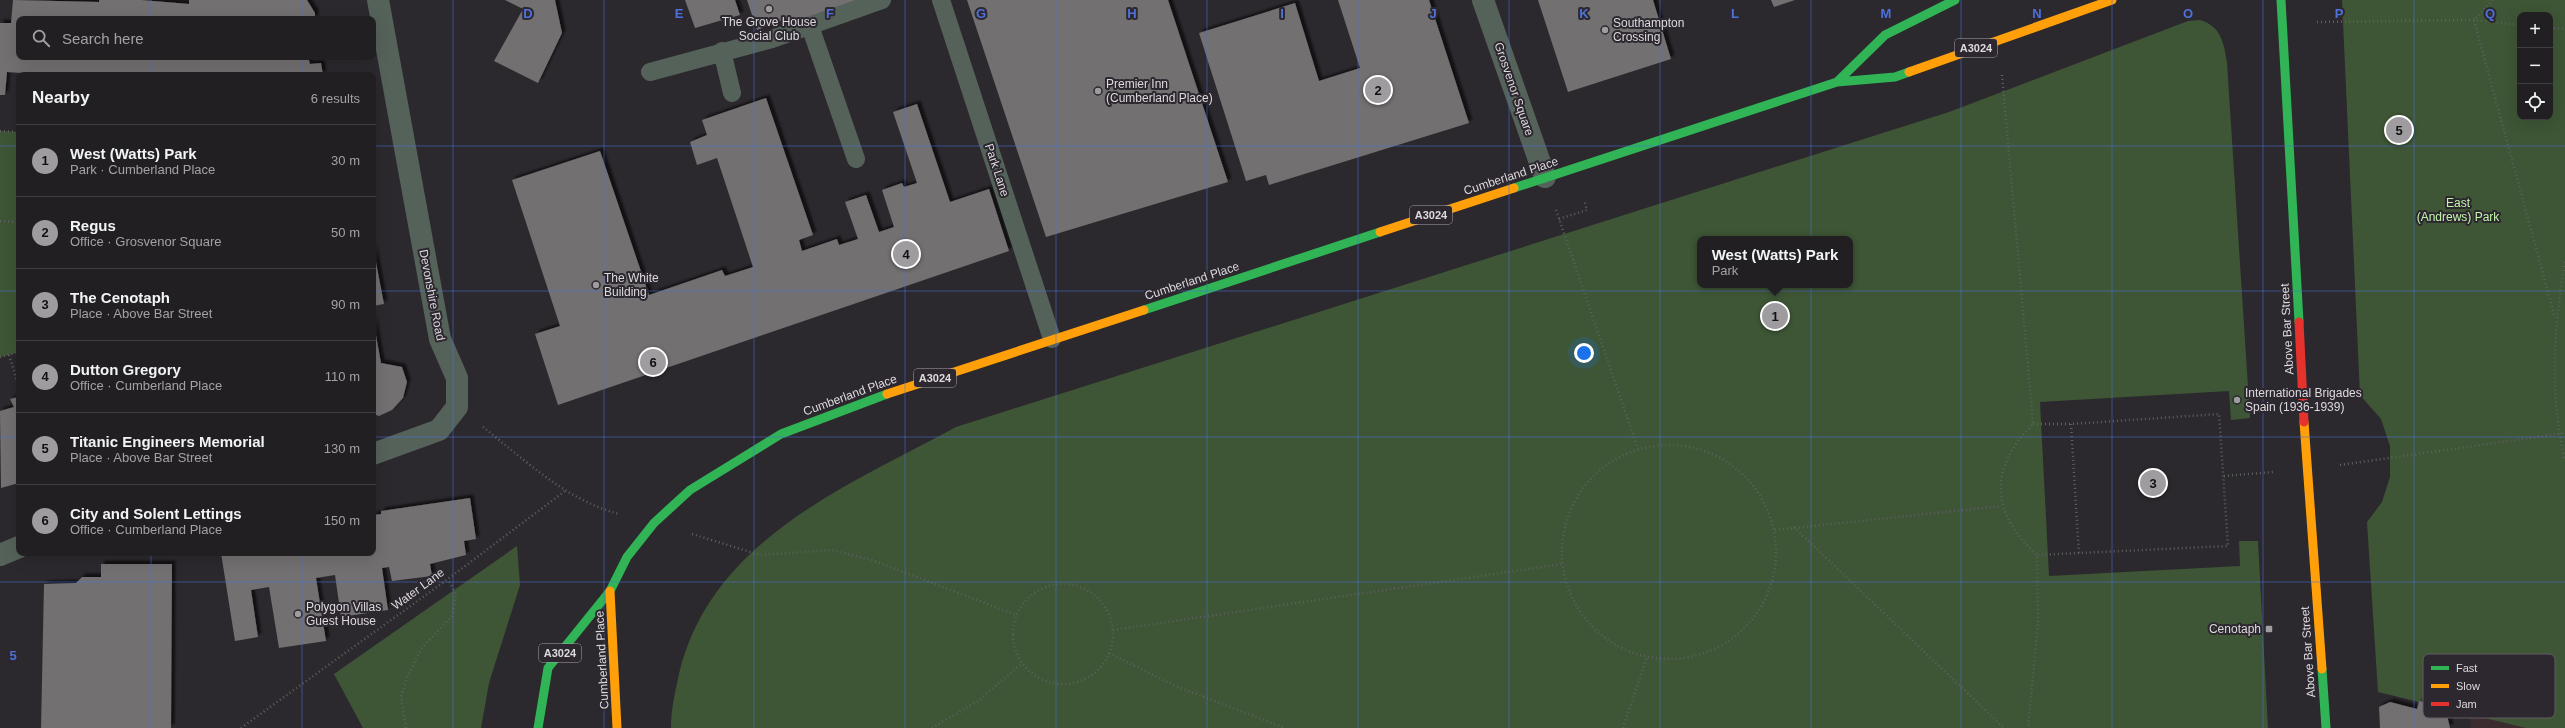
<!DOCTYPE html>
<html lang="en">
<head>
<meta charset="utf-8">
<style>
	:root { --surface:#211f22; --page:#2d2c2f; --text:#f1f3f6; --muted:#a2a2a5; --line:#3e3d40; --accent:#9f9ca0 }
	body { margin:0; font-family:Arial,sans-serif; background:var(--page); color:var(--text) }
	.controls { position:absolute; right:12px; top:12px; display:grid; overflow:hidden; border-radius:8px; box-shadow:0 4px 16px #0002 }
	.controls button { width:36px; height:36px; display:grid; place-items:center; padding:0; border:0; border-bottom:1px solid var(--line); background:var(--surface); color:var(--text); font:20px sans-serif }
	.you { position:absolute; left:1584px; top:353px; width:14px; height:14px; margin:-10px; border:3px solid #fff; border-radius:50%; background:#1a73e8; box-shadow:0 0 0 6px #1a73e833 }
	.badge { display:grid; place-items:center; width:26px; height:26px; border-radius:50%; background:var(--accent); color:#111; font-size:13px; font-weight:700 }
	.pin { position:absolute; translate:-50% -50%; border:2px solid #fff; box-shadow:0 1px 4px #0006 }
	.popup { position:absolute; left:1697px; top:236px; width:156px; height:52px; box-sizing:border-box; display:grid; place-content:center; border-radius:8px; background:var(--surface); filter:drop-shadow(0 1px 3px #0005); font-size:13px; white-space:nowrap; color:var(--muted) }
	.popup b { font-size:15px; color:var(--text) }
	.popup::after { content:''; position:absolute; left:50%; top:100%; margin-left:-8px; border:8px solid transparent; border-top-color:var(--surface) }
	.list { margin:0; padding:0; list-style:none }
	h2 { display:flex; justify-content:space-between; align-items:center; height:52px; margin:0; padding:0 16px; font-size:17px }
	h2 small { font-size:13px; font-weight:400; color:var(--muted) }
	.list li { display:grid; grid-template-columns:26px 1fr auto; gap:12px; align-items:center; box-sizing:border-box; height:72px; padding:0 16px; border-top:1px solid var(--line) }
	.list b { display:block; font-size:15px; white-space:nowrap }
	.list p { margin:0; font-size:13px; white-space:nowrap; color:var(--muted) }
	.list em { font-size:13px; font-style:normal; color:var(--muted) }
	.icon { flex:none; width:22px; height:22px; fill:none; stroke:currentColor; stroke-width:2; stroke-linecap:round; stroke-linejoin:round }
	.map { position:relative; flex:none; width:2565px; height:728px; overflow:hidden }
	.search { position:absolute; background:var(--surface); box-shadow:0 4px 16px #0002; left:16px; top:16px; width:360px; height:44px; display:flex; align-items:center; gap:10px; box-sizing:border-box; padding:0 14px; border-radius:8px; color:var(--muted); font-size:15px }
	.panel { position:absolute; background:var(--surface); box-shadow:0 4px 16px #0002; left:16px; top:72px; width:360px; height:484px; border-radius:8px }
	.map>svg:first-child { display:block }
	.industrial { fill:#3c2c30 }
	.green { fill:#3e5635; fill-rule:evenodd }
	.building { fill:#726f70; filter:url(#shadow) }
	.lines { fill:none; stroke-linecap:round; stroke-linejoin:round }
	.path { stroke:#5c615f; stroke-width:2.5; stroke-dasharray:1 3; stroke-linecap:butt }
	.lane { stroke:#55625a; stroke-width:18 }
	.street { stroke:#55625a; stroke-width:22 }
	.fast { stroke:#30b455; stroke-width:9 }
	.slow { stroke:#ff9f0a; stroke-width:9 }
	.jam { stroke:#e5322d; stroke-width:9 }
	.grid { fill:none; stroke:#4d71da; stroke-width:1; stroke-opacity:0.55 }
	.poi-dot { fill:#9f9ca0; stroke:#2d282f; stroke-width:1.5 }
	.labels { text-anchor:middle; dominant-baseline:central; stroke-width:4; stroke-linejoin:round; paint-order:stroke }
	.shield { fill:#2d282f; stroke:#a8a5aa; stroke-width:1 }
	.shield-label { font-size:11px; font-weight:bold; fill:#dddade }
	.poi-label { font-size:12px; fill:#dddade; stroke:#2d282f; text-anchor:start }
	.street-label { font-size:12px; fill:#dddade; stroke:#2d282f }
	.park-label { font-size:12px; fill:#c1f6ab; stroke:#2d282f }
	.key { fill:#2d282f; stroke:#625d64; stroke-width:1 }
	.key-label { font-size:11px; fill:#dddade }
	.grid-label { font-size:13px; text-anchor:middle; font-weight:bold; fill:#4d71da; stroke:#2d282f; stroke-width:4; stroke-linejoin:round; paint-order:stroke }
</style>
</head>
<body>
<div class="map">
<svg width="2565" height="728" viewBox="0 0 2565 728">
	<defs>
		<filter id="shadow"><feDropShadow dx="3.5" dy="-3.5" stdDeviation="1" flood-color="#0009"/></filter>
	</defs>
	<rect width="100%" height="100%" fill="#2c292e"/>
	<!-- industrial -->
	<path class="industrial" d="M2469,713L2525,726L2526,728H2471Z"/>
	<!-- green -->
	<path class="green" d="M2342,0H2565V728H2526L2378,692L2367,522L2382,502L2390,477V446L2381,419L2360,395ZM2520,15H2550V117H2520Z
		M2200,20C2221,26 2224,43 2227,63L2250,418L2231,420L2229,391L2040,402L2049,576L2240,566L2239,541H2258L2268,728H671C671,709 675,693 679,674C711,540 845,487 956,427L1949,112L2188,21ZM1700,239H1850V285H1700Z
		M0,131L19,132V352L0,357Z
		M517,546L520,585L489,683L481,728H363L334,674Z"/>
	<!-- building -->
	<path class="building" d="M13,0L99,2V0H141L189,4V0H307L315,13V19H19V57H308L310,64L321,63L323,75H152L94,72V75H50L7,72L5,95H0V23H11Z
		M505,0H555L562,33L538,83L494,61L523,9Z
		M685,0H735L740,15L695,28Z
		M747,0H861L793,25L791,17L757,30Z
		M967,0H1168L1228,182L1046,237Z
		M1338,0H1429L1469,123L1269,185L1266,175L1246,181L1199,33L1295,3L1319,81L1360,68Z
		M1538,0H1653L1671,59L1568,92Z
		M1771,0H1795L1774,7Z
		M766,98L813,235L799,240L802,251L837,239L839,245L858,239L845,202L866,195L879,232L894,227L882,190L902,183L904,187L917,183L893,112L917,104L950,202L989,189L1009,251L558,405L535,334L560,326L512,180L600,151L649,295L722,270L725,276L753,267L717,158L697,165L690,142L707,135L702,120Z
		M373,247L384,304L373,306Z
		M373,319L381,363L402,367L407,382L403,398L392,410L379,416L373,414Z
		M19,397V483L1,488L0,411L14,407L10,399Z
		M470,498L476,539L464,541L466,555L430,564L432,576L392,581L389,567L382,568L388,610L341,617L335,575L316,578L326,641L279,648L269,587L251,590L258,637L235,641L221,553H373V515L381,514V511Z
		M101,564H172L171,728H41L44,584L76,583L82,577H101Z
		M2419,701L2445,707L2450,728H2380L2379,707L2390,702L2417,709Z"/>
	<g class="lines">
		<!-- path -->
		<path class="path" d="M2493,0L2474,20L2555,318
			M2317,22L2474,20L2520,25
			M2550,28L2565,29
			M140,75V74
			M2002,75L2033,424C1988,469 1991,513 2037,555L2038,622L2028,728
			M0,131L19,132
			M1556,210L1638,449
			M1559,219L1587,210L1584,200
			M0,221L19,222
			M2565,262C2554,328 2549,393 2565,460
			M9,355L19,387
			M0,357L19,352
			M2033,424H2071L2219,414L2228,546L2037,555
			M2071,424L2079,554
			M483,427C526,461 566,500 619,514
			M1562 552a107 107 0 1 1 214 0a107 107 0 1 1-214 0Z
			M2340,465L2565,433
			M2224,476L2273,472
			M1794,527L2004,728
			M1775,530L2002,506
			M692,534L760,555L832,550L872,560L1016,615
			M1013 634a50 50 0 1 1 100 0a50 50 0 1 1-100 0Z
			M1113,630L1562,564
			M1109,653L1173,685L1285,728
			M241,728L448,579L565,491
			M406,728L401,697L407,678L421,649L452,616L456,595L448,579
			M932,728L978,701L1022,663
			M1623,728L1647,657"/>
		<!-- lane -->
		<path class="lane" d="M941,0L1052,339
			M810,26L856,159
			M722,51L732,93
			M650,72L772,39L882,0"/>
		<!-- street -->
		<path class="street" d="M1483,0L1545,177
			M373,454L439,430L457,407V378L440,339L378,0
			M0,555L19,547"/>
		<!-- fast -->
		<path class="fast" d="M2281,0L2299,322
			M1837,82L1885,35L1955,0
			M1514,188L1837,82L1895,77L1909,72
			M1144,310L1380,232
			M2322,669L2326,728
			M538,728L548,668L610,591L627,557L654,523L690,490L781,434L887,394"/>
		<!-- slow -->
		<path class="slow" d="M1909,72L2112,0
			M1380,232L1514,188
			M887,394L1144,310
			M2304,422L2322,669
			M610,591L617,728"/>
		<!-- jam -->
		<path class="jam" d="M2299,322L2304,422"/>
	</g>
	<!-- grid -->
	<path class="grid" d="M151,0V19M302,0V19M453,0V728M604,0V728M754,0V728M905,0V728M1056,0V728M1207,0V728M1358,0V728M1509,0V728M1660,0V728M1811,0V728M1961,0V728M2112,0V728M2263,0V728M2414,0V728M151,57V75M302,57V75M0,146H19M373,146H2565M0,291H19M373,291H2565M0,437H19M373,437H2565M151,553V728M302,553V728M0,582H2565"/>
	<!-- markers -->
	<g class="poi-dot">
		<circle cx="769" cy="9" r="4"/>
		<circle cx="1605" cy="30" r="4"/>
		<circle cx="1098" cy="91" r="4"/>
		<circle cx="596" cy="285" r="4"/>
		<circle cx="2237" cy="400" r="4"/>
		<circle cx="298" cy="614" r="4"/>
		<rect x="2265" y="625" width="8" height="8" rx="2"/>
	</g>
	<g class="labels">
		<!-- shield labels -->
		<g class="shield">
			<rect x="1955" y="39" width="42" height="18" rx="3"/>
			<rect x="1410" y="206" width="42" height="18" rx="3"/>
			<rect x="914" y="369" width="42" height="18" rx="3"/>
			<rect x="539" y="644" width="42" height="18" rx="3"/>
		</g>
		<g class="shield-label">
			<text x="1976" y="48">A3024</text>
			<text x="1431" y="215">A3024</text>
			<text x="935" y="378">A3024</text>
			<text x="560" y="653">A3024</text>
		</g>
		<!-- poi labels -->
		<g class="poi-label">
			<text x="769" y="22" text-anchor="middle">The Grove House<tspan x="769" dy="14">Social Club</tspan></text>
			<text x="1613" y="23">Southampton<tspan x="1613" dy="14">Crossing</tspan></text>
			<text x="1106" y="84">Premier Inn<tspan x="1106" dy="14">(Cumberland Place)</tspan></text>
			<text x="604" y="278">The White<tspan x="604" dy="14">Building</tspan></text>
			<text x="2245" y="393">International Brigades<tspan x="2245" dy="14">Spain (1936-1939)</tspan></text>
			<text x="306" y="607">Polygon Villas<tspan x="306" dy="14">Guest House</tspan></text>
			<text x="2261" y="629" text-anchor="end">Cenotaph</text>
		</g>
		<!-- street labels -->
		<g class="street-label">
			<text transform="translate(1514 89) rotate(71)">Grosvenor Square</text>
			<text transform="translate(997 170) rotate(72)">Park Lane</text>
			<text transform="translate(1511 176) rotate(-18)">Cumberland Place</text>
			<text transform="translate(1192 281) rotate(-18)">Cumberland Place</text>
			<text transform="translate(432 295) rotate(79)">Devonshire Road</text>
			<text transform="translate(2287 329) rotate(-93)">Above Bar Street</text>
			<text transform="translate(850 395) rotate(-20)">Cumberland Place</text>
			<text transform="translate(418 589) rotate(-36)">Water Lane</text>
			<text transform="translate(2308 652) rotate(-94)">Above Bar Street</text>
			<text transform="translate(602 660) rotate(-93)">Cumberland Place</text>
		</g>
		<!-- park labels -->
		<g class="park-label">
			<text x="2458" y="203">East<tspan x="2458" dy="14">(Andrews) Park</tspan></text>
		</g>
	</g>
	<!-- legend -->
	<rect x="2423" y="654" width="132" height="64" rx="6" class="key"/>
	<rect x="2431" y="666" width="18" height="4" fill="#30b455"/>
	<rect x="2431" y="684" width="18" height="4" fill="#ff9f0a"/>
	<rect x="2431" y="702" width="18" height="4" fill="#e5322d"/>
	<g class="key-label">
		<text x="2456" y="672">Fast</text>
		<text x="2456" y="690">Slow</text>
		<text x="2456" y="708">Jam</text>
	</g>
	<g class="grid-label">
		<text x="528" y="18">D</text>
		<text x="679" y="18">E</text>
		<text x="830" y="18">F</text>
		<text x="981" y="18">G</text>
		<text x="1132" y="18">H</text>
		<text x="1282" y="18">I</text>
		<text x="1433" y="18">J</text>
		<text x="1584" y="18">K</text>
		<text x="1735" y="18">L</text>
		<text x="1886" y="18">M</text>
		<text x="2037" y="18">N</text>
		<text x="2188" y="18">O</text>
		<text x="2339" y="18">P</text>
		<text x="2490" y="18">Q</text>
		<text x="13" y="660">5</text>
	</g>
</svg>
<div class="controls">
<button>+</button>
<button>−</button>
<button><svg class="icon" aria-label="locate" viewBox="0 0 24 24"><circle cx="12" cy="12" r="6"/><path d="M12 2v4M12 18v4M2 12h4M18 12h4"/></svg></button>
</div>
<div class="you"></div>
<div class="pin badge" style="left:1775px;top:316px">1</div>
<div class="popup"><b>West (Watts) Park</b>Park</div>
<div class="pin badge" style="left:1378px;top:90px">2</div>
<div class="pin badge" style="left:2153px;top:483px">3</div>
<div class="pin badge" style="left:906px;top:254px">4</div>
<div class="pin badge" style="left:2399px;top:130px">5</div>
<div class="pin badge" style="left:653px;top:362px">6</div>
<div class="search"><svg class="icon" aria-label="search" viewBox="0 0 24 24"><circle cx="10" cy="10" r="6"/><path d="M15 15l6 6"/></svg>Search here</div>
<section class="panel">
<h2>Nearby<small>6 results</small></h2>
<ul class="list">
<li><span class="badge">1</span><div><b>West (Watts) Park</b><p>Park · Cumberland Place</p></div><em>30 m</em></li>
<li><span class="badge">2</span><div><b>Regus</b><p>Office · Grosvenor Square</p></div><em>50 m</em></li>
<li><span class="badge">3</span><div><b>The Cenotaph</b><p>Place · Above Bar Street</p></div><em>90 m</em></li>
<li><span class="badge">4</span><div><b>Dutton Gregory</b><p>Office · Cumberland Place</p></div><em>110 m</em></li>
<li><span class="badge">5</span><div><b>Titanic Engineers Memorial</b><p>Place · Above Bar Street</p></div><em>130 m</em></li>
<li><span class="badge">6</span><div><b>City and Solent Lettings</b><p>Office · Cumberland Place</p></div><em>150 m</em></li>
</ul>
</section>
</div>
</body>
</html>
